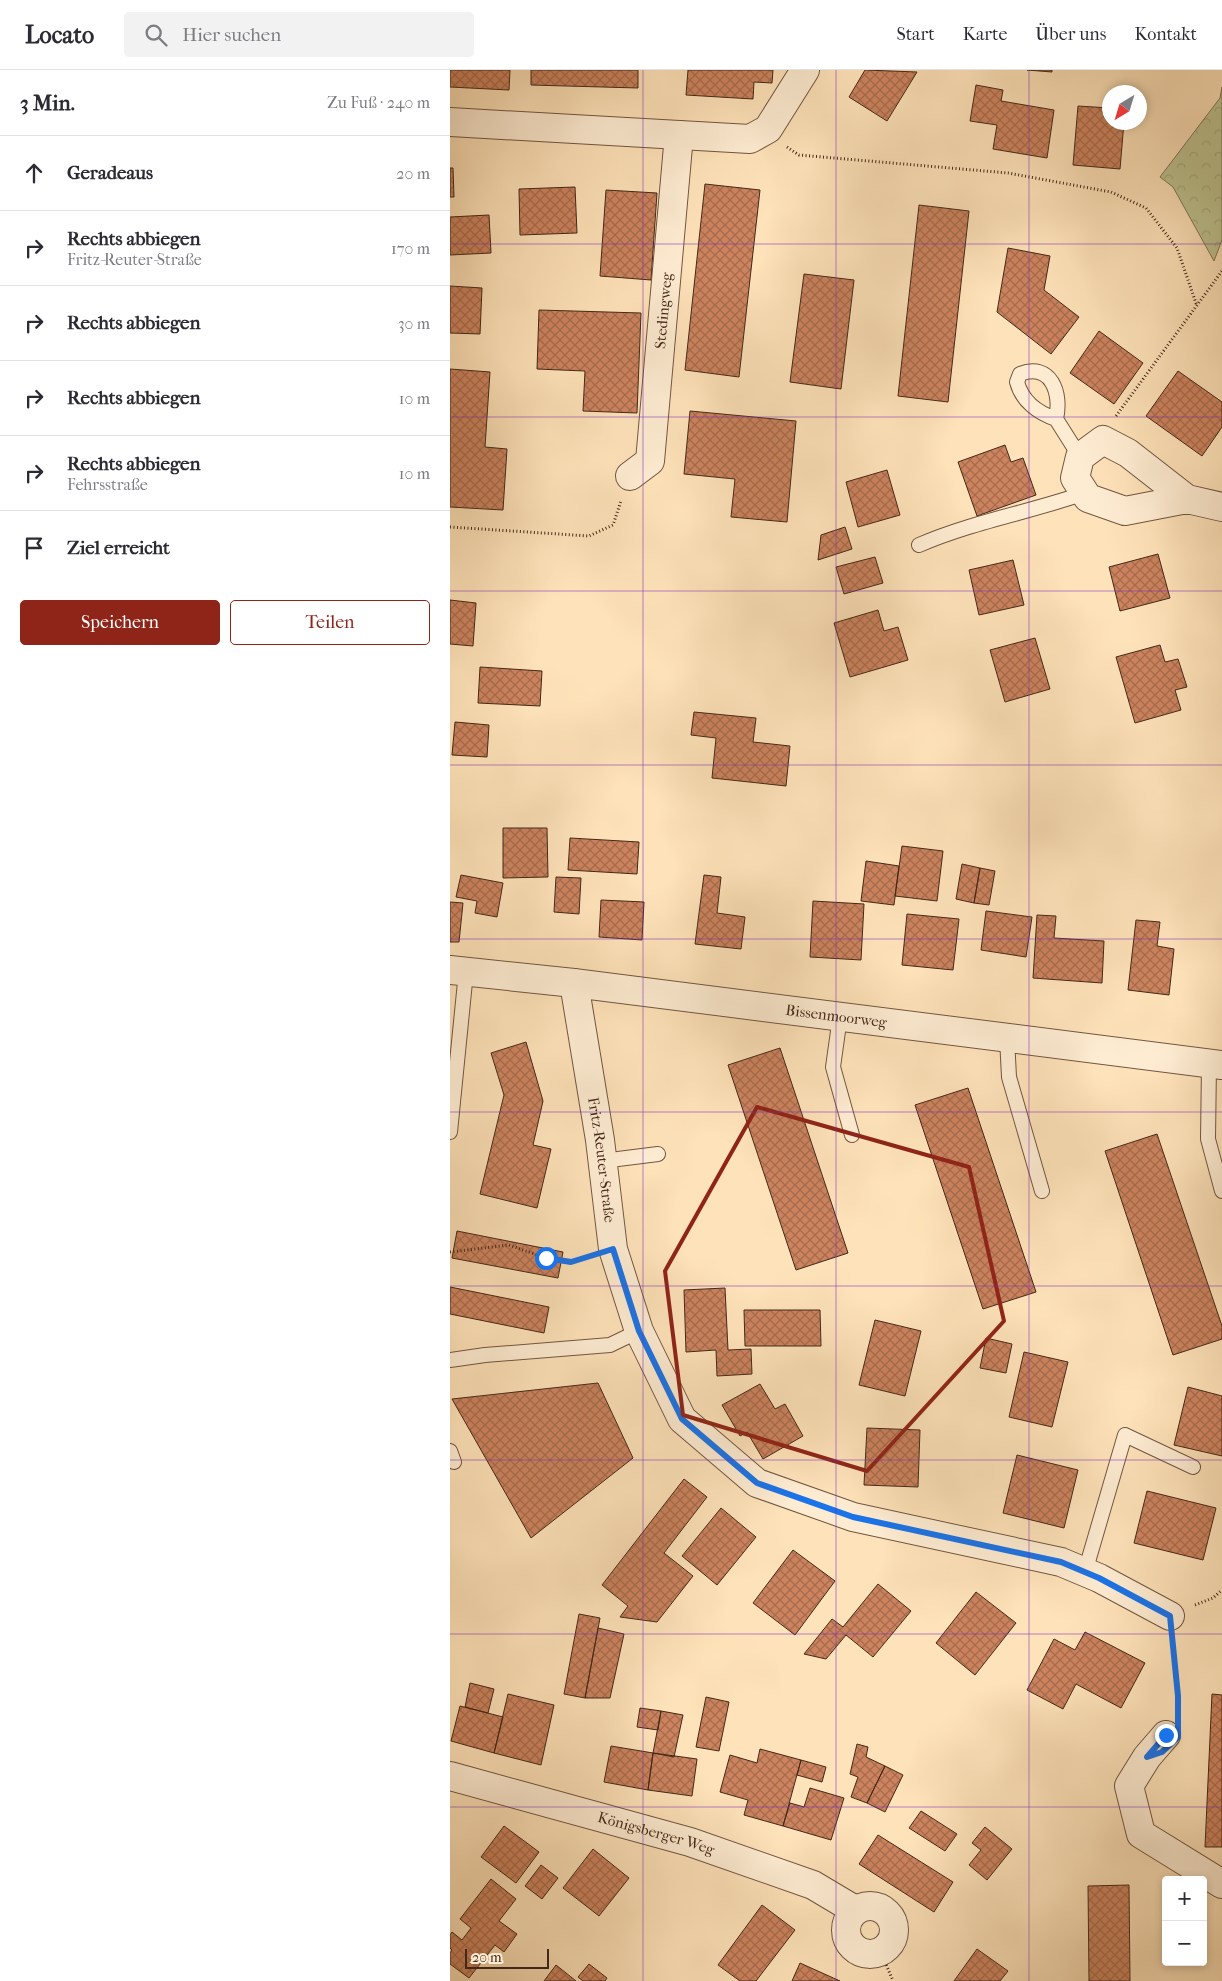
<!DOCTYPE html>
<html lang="de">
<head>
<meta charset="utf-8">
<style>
	:root { --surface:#fff; --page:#f2f2f3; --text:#2b2b33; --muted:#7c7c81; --line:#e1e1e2; --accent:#8f2418 }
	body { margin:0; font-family:"IM FELL French Canon",serif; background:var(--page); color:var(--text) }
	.controls { position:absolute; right:15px; bottom:15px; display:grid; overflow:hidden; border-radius:5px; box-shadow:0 2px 8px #0003 }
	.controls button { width:45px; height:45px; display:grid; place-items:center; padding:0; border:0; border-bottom:1px solid var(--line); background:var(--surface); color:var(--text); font:25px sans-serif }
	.compass { position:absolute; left:652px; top:15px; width:45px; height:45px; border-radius:50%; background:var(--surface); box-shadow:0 2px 8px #0003; rotate:218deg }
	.scale { position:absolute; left:15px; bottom:12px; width:84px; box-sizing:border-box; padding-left:5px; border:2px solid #432819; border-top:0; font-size:14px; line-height:18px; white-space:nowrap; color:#432819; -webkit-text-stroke:4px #feecd2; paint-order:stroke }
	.stop { position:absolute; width:15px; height:15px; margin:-11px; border:4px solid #1a73e8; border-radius:50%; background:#fff }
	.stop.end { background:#1a73e8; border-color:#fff; box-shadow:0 1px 5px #0008 }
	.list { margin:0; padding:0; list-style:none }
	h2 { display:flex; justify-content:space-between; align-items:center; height:65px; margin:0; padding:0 20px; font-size:21px }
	h2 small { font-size:16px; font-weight:400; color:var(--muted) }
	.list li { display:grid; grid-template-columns:32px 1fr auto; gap:15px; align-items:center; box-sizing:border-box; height:75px; padding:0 20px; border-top:1px solid var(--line) }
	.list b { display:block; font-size:19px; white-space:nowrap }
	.list p { margin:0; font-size:16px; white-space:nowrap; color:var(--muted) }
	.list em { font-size:16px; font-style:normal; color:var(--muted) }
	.actions { display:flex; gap:10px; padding:15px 20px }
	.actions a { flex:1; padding:11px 0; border:1px solid var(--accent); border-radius:5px; text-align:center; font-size:18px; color:var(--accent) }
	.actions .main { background:var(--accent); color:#fff }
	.icon { flex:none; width:28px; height:28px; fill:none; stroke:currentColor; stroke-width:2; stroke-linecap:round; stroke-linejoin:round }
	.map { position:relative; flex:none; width:772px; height:1911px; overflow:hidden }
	header { display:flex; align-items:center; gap:30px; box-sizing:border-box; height:70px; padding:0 25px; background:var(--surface); border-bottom:1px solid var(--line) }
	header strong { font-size:24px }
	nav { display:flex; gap:28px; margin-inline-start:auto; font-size:18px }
	.search { width:350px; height:45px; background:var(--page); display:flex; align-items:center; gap:12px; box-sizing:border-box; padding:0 18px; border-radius:5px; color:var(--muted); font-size:19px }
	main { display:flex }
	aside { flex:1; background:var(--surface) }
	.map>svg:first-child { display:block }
	.park { fill:url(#park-crowns); stroke:#807655 }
	.building { fill:url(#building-cross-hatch); stroke:#432819 }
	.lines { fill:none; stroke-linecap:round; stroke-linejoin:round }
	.lane-casing { stroke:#725641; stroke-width:16 }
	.street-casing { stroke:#725641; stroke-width:30 }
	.path { stroke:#432819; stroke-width:3; stroke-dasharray:1 2.5; stroke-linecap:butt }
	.lane { stroke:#feecd2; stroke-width:14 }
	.street { stroke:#feecd2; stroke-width:28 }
	.route { stroke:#1a73e8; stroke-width:6 }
	.marked { fill:none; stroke:#8f2418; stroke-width:4; stroke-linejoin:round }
	.grid { fill:none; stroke:#7b2cbf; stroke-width:1; stroke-opacity:0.55 }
	.labels { text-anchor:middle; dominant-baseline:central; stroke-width:4.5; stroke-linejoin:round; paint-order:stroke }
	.street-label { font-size:15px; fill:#432819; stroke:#feecd2 }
</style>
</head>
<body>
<header>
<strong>Locato</strong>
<div class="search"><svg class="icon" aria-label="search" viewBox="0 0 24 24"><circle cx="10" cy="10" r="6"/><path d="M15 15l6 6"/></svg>Hier suchen</div>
<nav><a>Start</a><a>Karte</a><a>Über uns</a><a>Kontakt</a></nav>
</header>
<main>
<aside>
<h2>3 Min.<small>Zu Fuß · 240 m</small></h2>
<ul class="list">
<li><svg class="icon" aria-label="ahead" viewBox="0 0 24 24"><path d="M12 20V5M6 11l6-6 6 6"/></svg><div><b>Geradeaus</b></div><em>20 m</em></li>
<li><svg class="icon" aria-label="right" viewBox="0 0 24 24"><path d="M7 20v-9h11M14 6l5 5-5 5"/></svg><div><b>Rechts abbiegen</b><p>Fritz-Reuter-Straße</p></div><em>170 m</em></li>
<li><svg class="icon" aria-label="right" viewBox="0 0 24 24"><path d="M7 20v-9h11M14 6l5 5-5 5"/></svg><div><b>Rechts abbiegen</b></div><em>30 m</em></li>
<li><svg class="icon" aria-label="right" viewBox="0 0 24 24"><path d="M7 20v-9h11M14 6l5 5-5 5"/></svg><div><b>Rechts abbiegen</b></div><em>10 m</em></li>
<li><svg class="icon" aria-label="right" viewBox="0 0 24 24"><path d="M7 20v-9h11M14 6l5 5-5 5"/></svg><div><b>Rechts abbiegen</b><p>Fehrsstraße</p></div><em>10 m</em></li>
<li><svg class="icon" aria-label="arrive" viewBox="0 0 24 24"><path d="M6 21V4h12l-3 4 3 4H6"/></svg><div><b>Ziel erreicht</b></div></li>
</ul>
<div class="actions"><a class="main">Speichern</a><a>Teilen</a></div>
</aside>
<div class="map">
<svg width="772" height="1911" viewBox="0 0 772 1911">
	<defs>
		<pattern id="park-crowns" width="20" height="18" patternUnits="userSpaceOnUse" patternTransform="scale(1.25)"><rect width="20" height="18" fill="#bdc491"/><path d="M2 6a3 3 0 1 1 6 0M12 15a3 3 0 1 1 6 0" fill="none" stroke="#a4a87c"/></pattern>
		<pattern id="building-cross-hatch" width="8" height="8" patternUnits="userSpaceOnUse" patternTransform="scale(1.25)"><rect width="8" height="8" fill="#cc835e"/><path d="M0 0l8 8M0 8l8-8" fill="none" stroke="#a76b4d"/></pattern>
	</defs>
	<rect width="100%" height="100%" fill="#fee2b9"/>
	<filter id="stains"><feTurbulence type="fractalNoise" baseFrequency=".004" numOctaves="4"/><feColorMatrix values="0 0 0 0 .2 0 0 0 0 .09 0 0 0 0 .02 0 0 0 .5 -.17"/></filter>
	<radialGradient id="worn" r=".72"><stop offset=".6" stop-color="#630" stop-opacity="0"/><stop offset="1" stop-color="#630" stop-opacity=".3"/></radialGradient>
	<!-- park -->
	<path class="park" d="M772,17V170L764,191L723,117L710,107L770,28Z"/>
	<!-- building -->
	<path class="building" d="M0,0H60L59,20L0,17Z
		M81,0H188V18L81,15Z
		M238,0H323L322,13L304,12L303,29L236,25Z
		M415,0L467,2L437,51L399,27Z
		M577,0H602V2Z
		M526,15L553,20L551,31L604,40L597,88L543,79L547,55L520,51Z
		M628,36L660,38V52H674L670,99L623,95Z
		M0,98H3L4,127H0Z
		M255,114L310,120L289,307L235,300Z
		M125,117L127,163L70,165L69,119Z
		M156,120L207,123L201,210L150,206Z
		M469,135L519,141L498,332L448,326Z
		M39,145L41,183L0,185V147Z
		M558,178L600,186L594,220L629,247L601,284L547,242Z
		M354,204L404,210L391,319L340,312Z
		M0,216L32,218L30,264L0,263Z
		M89,240L191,243L187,343L133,341L135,301L87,299Z
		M649,261L693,293L664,334L620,303Z
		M0,299L40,302L35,377L57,379L53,440L0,437Z
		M728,301L772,332V357L752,386L696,346Z
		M240,341L346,351L337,452L281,447L285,409L234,404Z
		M555,375L561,392L573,388L586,425L527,446L508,392Z
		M437,400L450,445L408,457L396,412Z
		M395,457L402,479L368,490L371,465Z
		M708,484L720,528L670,541L659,497Z
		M425,487L433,513L394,524L386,497Z
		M563,490L574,535L529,545L519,500Z
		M0,530L26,533L23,576L0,574Z
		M428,540L434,561L448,557L458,590L400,607L384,553Z
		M585,568L600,619L555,632L540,580Z
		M710,575L715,592L728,589L737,617L725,620L731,640L685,653L666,587Z
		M30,597L92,601L90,636L28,633Z
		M244,642L306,648L303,672L340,676L336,716L262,708L266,668L241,665Z
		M5,652L39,655L37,687L2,685Z
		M53,758H97L98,807L53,808Z
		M120,768L189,772L187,804L118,800Z
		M452,776L493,781L487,831L445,826Z
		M416,791L449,796L444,835L411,831Z
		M512,794L530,798L524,833L506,829Z
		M530,798L545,801L539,835L524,833Z
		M11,805L53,813L47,847L25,843L27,831L6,827Z
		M254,805L271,807L267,843L295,847L291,879L245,874Z
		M106,807L131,808L129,844L104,842Z
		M151,830L194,832L192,870L149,867Z
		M363,831L414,834L411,890L360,887Z
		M0,832L13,833L9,872H0Z
		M536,841L582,847L576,887L531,880Z
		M457,844L509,849L503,900L452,895Z
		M587,845L606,846L604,868L654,871L652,913L583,908Z
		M686,850L710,852L707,876L724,879L719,925L678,920Z
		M76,972L93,1031L83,1075L101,1079L87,1138L30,1124L54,1025L41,983Z
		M330,978L398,1183L346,1200L278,995Z
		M518,1018L586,1222L533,1239L465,1035Z
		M707,1064L772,1256V1269L723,1285L655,1081Z
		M7,1161L113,1182L108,1208L2,1188Z
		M0,1217L99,1237L94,1263L0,1244Z
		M275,1218L278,1280L301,1279L302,1304L267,1306L266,1280L236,1282L234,1220Z
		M294,1240H370L371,1276H295Z
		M425,1250L471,1261L455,1326L409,1315Z
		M536,1268L562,1274L556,1303L530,1298Z
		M574,1282L618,1292L602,1357L559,1347Z
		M148,1313L183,1388L81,1468L2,1329Z
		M310,1314L325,1339L335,1334L353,1366L313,1389L297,1362L290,1366L272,1335Z
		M738,1317L772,1326V1386L724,1375Z
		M417,1358L470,1360L468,1417L414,1415Z
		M567,1385L628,1400L614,1458L553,1443Z
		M234,1409L257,1427L214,1483L243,1506L207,1552L170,1547L178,1536L152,1515Z
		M697,1421L766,1438L753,1490L684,1473Z
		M271,1438L306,1467L267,1515L232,1486Z
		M343,1480L385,1511L345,1565L303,1533Z
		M428,1514L461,1541L423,1587L396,1565L376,1589L354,1584L382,1549L393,1557Z
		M526,1522L566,1553L525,1605L486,1573Z
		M129,1544L150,1548L135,1628L114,1624Z
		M148,1558L174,1564L160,1628H135Z
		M635,1562L695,1593L671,1638L626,1614L613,1639L577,1620L604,1569L625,1580Z
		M20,1613L44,1619L38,1643L15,1637Z
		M58,1624L104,1635L91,1695L44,1683Z
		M762,1624L772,1625V1777H755Z
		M256,1627L279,1632L269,1681L246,1677Z
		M10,1636L53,1647L44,1683L1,1671Z
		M190,1638L211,1641L208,1660L187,1657Z
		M211,1641L233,1645L224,1687L203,1683Z
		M407,1674L418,1677L416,1687L435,1696L417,1733L401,1727L408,1707L400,1704Z
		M161,1676L203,1683L198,1720L154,1712Z
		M310,1679L351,1690L333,1756L294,1745L298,1730L270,1722L280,1685L307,1693Z
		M203,1683L247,1689L242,1726L198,1720Z
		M351,1690L376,1697L372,1712L347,1705Z
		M435,1696L453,1705L435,1742L417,1733Z
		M360,1718L394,1728L381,1770L333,1756L340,1733L354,1737Z
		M471,1741L507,1764L495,1781L459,1758Z
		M54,1756L89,1782L66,1813L31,1787Z
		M535,1757L562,1779L537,1810L519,1795L531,1780L522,1773Z
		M428,1765L503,1812L484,1842L409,1794Z
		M143,1779L179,1808L149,1846L113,1818Z
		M91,1795L108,1808L92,1829L75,1816Z
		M41,1809L66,1829L49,1851L67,1864L54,1882L45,1875L19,1908L0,1894V1883L2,1880L0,1878V1865L2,1862L12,1870L21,1858L10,1849Z
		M679,1815L680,1911H639L638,1816Z
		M312,1835L345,1860L306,1911H290L268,1895Z
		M527,1879L558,1901L550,1911H504Z
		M350,1893L390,1911H342Z
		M139,1894L157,1908L155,1911H133L128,1907Z
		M106,1895L126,1911H94Z"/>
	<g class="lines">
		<!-- lane casing -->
		<g class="lane-casing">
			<path id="lane" d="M606,349C588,343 572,331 567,312L570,304C601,292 612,323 606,349L630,387
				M469,475C522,452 580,442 635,423
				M390,947L383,997L402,1065
				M557,968L559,1007L592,1121
				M759,994L758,1069L772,1121
				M0,1062L16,902
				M152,1091L208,1084
				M0,1290L35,1285L160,1275L189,1261
				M0,1381L4,1392
				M635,1502L675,1365L743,1397"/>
		</g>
		<!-- street casing -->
		<g class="street-casing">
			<g id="street">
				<path d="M0,52L300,69L318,59L355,0"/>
				<path id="s1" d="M180,406L200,391L229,65"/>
				<path d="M737,429L678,383L653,370L630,387L625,408L638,428L675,441L737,429L772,437"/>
				<path id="s2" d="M0,900L124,913L772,995"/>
				<path id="s3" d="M124,913L150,1070L163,1179L189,1261L232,1349L307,1413L403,1447L611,1492L649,1508L720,1546"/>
				<path d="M716,1665L697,1687L679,1716L691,1764L772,1814"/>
				<path id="s4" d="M0,1706L240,1772L363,1815L405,1840"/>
				<circle cx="420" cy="1860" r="24"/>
			</g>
		</g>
		<!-- path -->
		<path class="path" d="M337,77L349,85L558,103L661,122L696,138L727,178L747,236
			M666,346L772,201
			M0,457L139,466L163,455L171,431
			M0,1182L59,1175L96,1188L121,1192L136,1188
			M745,1535L763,1528L772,1520
			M723,1573L728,1641
			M431,1882L443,1911"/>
		<!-- lane -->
		<use href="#lane" class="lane"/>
		<!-- street -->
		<use href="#street" class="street"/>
	</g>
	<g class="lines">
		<!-- route -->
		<path class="route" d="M96,1188L121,1192L163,1179L189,1261L232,1349L307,1413L403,1447L611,1492L649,1508L720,1546L728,1626V1667L712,1682L697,1687L716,1665"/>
	</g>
	<!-- marked area -->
	<path class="marked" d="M307,1037L519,1097L554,1251L417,1401L233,1345L215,1201Z"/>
	<!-- grid -->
	<path class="grid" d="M193,0V1911M386,0V1911M579,0V1911M0,174H772M0,347H772M0,521H772M0,695H772M0,869H772M0,1042H772M0,1216H772M0,1390H772M0,1564H772M0,1737H772"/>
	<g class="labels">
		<!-- street labels -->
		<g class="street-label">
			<text stroke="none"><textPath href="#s1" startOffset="176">Stedingweg</textPath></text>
			<text stroke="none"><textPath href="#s2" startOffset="389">Bissenmoorweg</textPath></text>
			<text stroke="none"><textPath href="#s3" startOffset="179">Fritz-Reuter-Straße</textPath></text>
			<text stroke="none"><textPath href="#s4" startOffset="214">Königsberger Weg</textPath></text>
		</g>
	</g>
	<rect width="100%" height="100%" filter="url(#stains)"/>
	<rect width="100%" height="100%" fill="url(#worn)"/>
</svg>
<div class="controls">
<button>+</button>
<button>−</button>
</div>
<svg class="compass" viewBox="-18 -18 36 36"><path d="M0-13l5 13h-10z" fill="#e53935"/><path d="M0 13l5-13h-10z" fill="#7c7c81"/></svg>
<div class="scale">20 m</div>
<div class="stop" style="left:96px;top:1188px"></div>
<div class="stop end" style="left:716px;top:1665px"></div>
</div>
</main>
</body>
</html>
